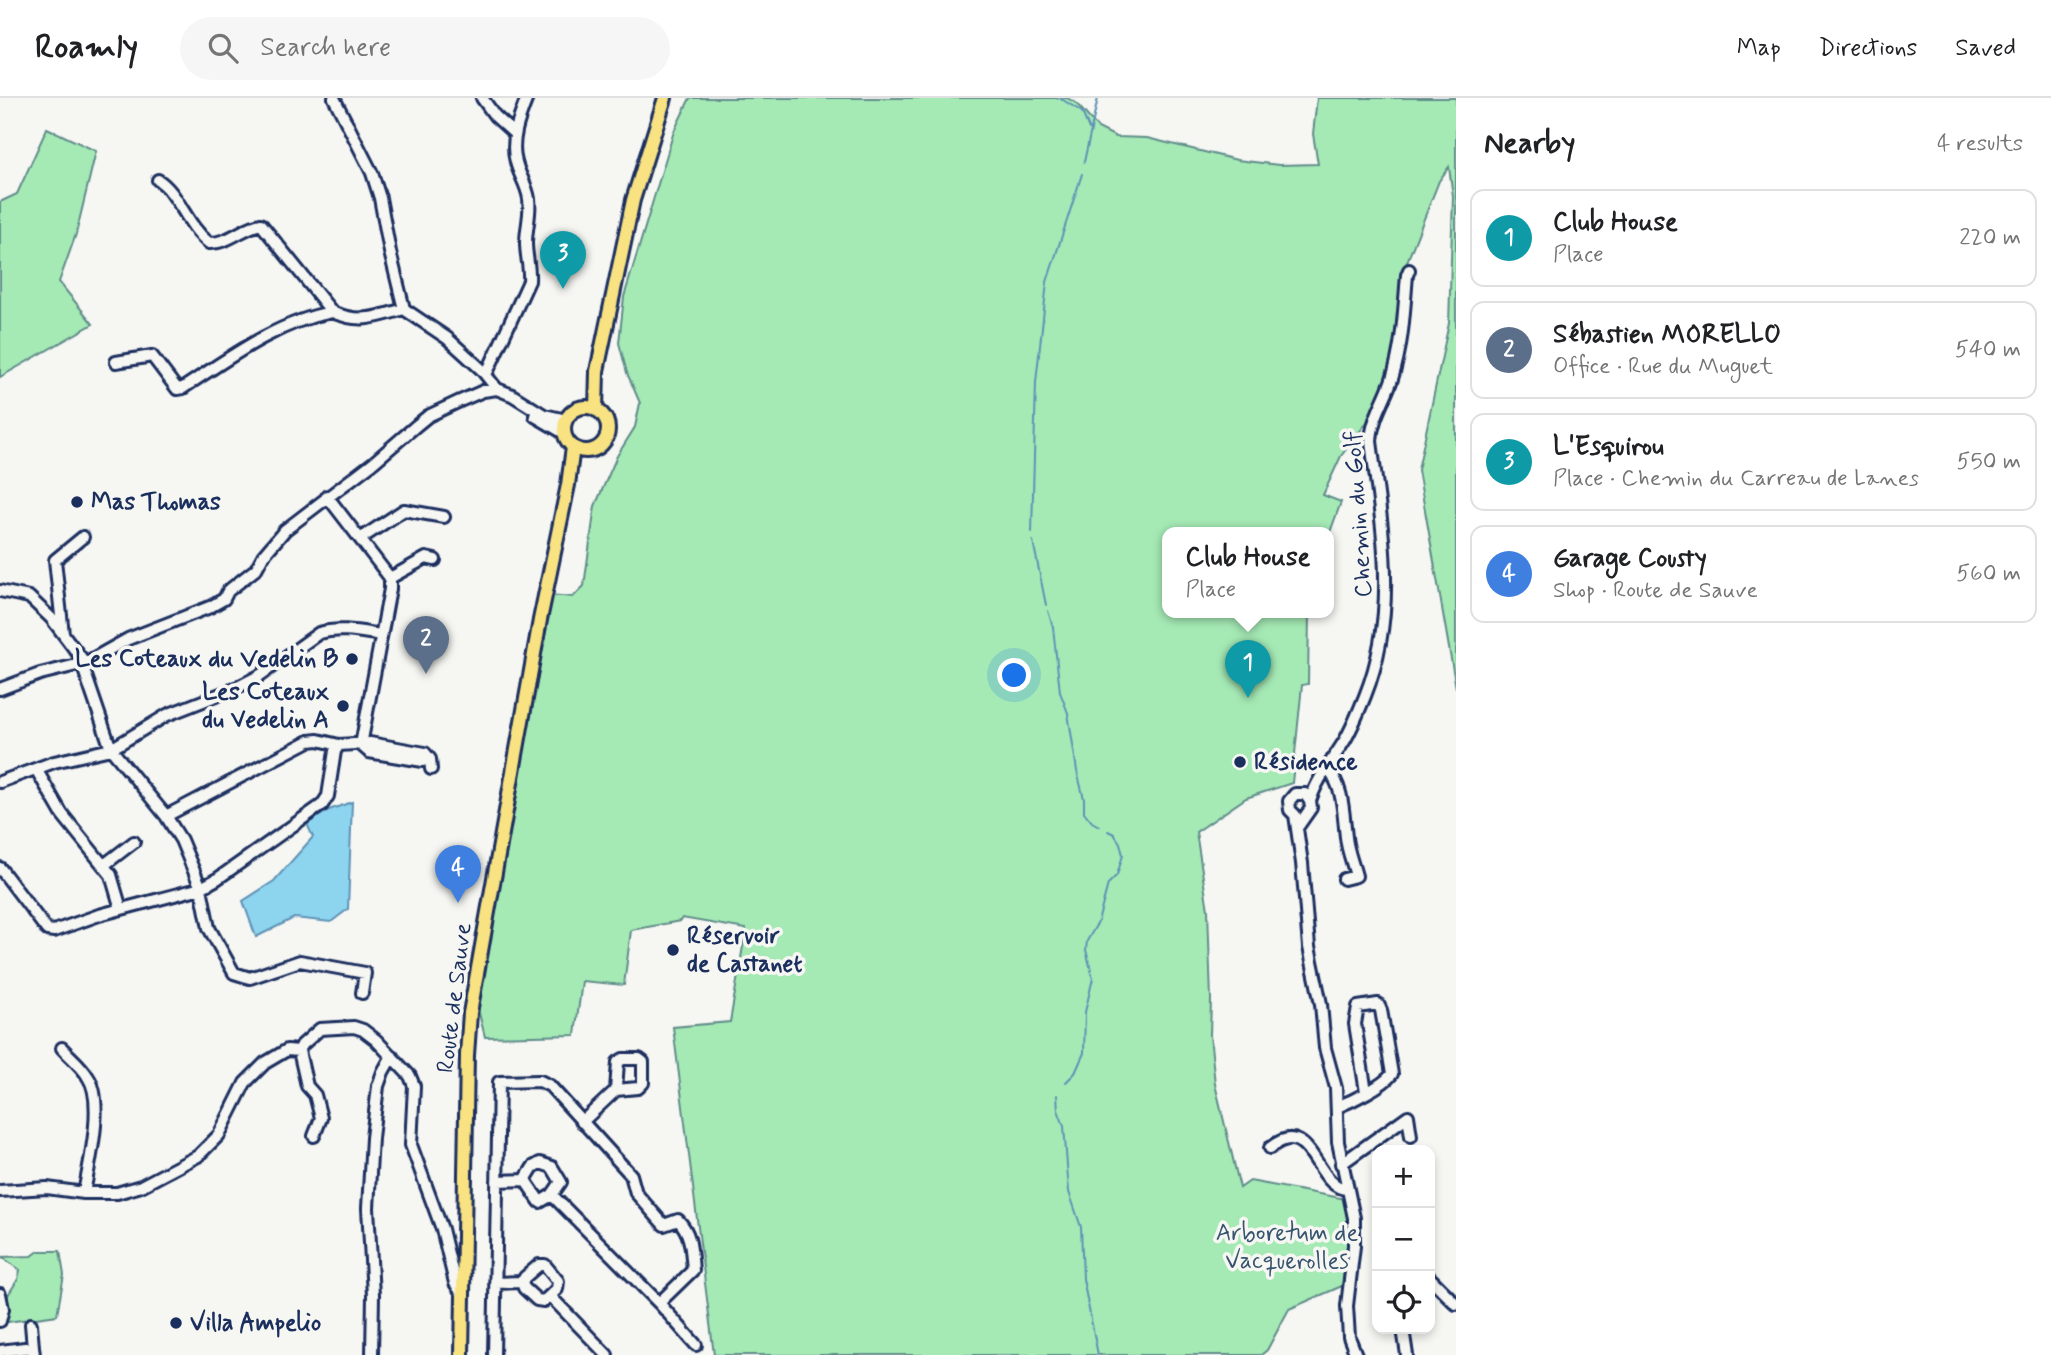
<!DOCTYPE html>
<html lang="en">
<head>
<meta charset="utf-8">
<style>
	:root { --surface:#fff; --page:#f6f6f6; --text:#202124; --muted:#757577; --line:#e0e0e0; --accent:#db2777 }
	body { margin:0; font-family:Mynerve,sans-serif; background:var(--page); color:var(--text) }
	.controls { position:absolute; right:21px; bottom:21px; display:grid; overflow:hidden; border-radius:14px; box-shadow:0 4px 10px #0003 }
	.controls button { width:63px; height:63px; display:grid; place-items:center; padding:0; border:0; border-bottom:2px solid var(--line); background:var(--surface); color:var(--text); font:35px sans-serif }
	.you { position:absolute; left:1015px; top:578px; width:24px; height:24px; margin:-18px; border:5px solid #fff; border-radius:50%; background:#1a73e8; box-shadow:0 0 0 10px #1a73e833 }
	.badge { display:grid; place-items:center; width:46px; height:46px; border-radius:50%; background:var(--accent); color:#fff; font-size:23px; font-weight:700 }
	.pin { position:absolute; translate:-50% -58px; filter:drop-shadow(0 2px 4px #0008) }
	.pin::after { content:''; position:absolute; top:37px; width:24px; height:21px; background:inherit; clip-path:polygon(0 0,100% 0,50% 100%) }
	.popup { position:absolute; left:1162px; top:429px; width:172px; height:91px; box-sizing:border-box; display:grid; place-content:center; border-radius:14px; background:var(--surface); filter:drop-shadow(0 2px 5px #0005); font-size:23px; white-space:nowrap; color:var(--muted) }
	.popup b { font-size:26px; color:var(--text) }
	.popup::after { content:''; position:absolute; left:50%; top:100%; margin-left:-14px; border:14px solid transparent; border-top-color:var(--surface) }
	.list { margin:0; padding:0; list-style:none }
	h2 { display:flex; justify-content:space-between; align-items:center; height:91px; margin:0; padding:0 28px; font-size:30px }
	h2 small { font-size:23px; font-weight:400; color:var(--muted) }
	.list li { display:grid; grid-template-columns:46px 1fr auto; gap:21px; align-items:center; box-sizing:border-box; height:98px; margin:0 14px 14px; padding:0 14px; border:2px solid var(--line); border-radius:14px }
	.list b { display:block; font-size:26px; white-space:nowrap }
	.list p { margin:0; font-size:23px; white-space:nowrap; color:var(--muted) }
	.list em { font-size:23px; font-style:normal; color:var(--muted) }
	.icon { flex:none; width:38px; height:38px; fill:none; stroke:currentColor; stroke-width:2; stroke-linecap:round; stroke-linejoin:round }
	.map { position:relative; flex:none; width:1456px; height:1257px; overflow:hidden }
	header { display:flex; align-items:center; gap:42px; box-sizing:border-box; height:98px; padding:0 35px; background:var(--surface); border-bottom:2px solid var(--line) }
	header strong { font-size:33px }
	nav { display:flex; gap:38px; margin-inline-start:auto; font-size:24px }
	.search { width:490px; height:63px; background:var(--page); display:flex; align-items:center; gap:18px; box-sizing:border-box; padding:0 24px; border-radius:38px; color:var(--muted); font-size:26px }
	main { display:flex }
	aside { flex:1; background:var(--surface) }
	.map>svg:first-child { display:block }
	.green { fill:#a5eab5; stroke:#608c8a; stroke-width:2 }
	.water { fill:#8dd4ef; stroke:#5f92b5; stroke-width:2 }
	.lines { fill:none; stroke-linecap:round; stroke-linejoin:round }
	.stream { stroke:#5f92b5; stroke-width:2 }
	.minor-casing { stroke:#1b2f5e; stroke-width:16 }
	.major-casing { stroke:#1b2f5e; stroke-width:18 }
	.minor { stroke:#f6f6f2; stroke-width:10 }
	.major { stroke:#f8e281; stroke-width:12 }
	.poi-dot { fill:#1b2f5e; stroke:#f6f6f2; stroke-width:2.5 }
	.labels { text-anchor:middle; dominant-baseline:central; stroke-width:7; stroke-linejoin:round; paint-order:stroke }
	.poi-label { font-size:24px; font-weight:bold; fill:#1b2f5e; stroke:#f6f6f2; text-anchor:start }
	.street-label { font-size:24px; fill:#1b2f5e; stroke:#f6f6f2 }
	.park-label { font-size:24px; fill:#37546f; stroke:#f6f6f2 }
</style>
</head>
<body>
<header>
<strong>Roamly</strong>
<div class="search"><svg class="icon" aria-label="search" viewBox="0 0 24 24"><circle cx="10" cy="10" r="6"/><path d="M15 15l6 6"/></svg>Search here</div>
<nav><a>Map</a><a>Directions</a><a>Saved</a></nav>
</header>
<main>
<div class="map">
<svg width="1456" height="1257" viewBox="0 0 1456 1257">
	<rect width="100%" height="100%" fill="#f6f6f2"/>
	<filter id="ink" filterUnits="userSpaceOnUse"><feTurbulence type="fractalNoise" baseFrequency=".0143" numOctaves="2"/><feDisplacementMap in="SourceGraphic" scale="14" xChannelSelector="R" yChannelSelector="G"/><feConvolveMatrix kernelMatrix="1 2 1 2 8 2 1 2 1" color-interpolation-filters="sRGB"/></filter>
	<g filter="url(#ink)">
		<!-- green -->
		<path class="green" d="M690,0H1067L1076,5L1098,30L1116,39L1147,40L1237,62L1279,67L1318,66L1313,36L1317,0H1456V590L1418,372L1449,225L1453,98L1449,69L1439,83L1401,179L1396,244L1386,284L1367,324L1341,358L1323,397L1341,404L1329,437L1328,434H1168V514H1309L1308,586L1302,587L1292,685L1246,700L1196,734L1208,812L1211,902L1210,937L1215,986L1240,1090L1250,1083L1346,1101L1350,1123L1342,1188L1289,1211L1267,1252L1261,1257H714L673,929L730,924L746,831L682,820L680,823L631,832L624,887L582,883L575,937L485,939L477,907L550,497L573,499L584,488L595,408L617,358L635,329L640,305L627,275L619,245L624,199L674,33Z
			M47,30L96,53L76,136L59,184L93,226L0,279V104L17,96Z
			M39,1153H60L64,1177L57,1217L7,1224L8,1197L18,1181L20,1172L2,1159L32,1158Z"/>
		<!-- water -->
		<path class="water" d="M352,704L348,811L331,824L294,820L256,839L243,803L274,783L313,739L307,726L329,712Z"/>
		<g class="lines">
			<!-- stream -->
			<path class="stream" d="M1060,0L1082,14L1089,31
				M1084,64L1098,0
				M1032,434L1036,284L1047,184L1082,76
				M1033,443L1046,507
				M1048,513L1053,529L1060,594L1068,615L1077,673L1084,701V714L1092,724L1099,728
				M1066,984L1075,975L1084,955L1085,914L1093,880L1086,852L1087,843L1098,824L1108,786L1117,777L1123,757L1120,745L1114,736L1108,733
				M1057,997L1058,1012L1064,1028L1069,1094L1081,1129L1083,1181L1098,1257"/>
			<!-- minor casing -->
			<g class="minor-casing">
				<path id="minor" d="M334,0L372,75L380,100L390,154L404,211L447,240L481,271L497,291L512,297L544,317L566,322
					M482,0L495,18L515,36
					M158,82C178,94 186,127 209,145C228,146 243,129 261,126L332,214C360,226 377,219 404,211
					M116,264L152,258L177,291L183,290C229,260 277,224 332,214
					M486,277L529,183C530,170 526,158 526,145C526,130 531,116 529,101C527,87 519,77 516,64C510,43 519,20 527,0
					M535,318L564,335
					M327,398L390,480V491L361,647
					M360,441L404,412L444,419
					M390,480L426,460L435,462
					M0,493L29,499L51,520L85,565
					M63,536L55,462L83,439
					M82,566L111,651L166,718L181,742L201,790L209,830L234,875L250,880L300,863L365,875L362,895
					M0,591L40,576L85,565L128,541L210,509L224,501L228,493L256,471L263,458L285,432L374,364L417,327L428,318L460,303L483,293L497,291
					M361,647L369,654L423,663L428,660
					M1327,670C1344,688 1343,715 1346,739C1347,752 1353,766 1356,778L1344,781
					M36,671L62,716L111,777L121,811
					M0,684L54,664L111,651L167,617L236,590L259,578L319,535C340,529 361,534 381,537
					M1310,703C1317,680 1333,662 1345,642C1353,628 1359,613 1365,598C1399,512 1382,431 1371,343C1372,320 1385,302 1392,281C1403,247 1404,211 1407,177L1409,172
					M1295,717L1302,765L1309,849L1321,906L1325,950L1336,990L1338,1044L1354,1120V1148L1347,1208L1349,1239L1356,1257
					M1295,717L1290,712L1289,703L1295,696H1305L1310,703L1311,710L1297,730
					M166,718L309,643L318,642L339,647
					M104,767L134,744
					M0,770L47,832L54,833L99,817L201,790L217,781L322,707L328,698L335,653L339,647L370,645L425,655L430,661L431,671
					M62,950C70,959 82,968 88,979C105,1003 89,1066 84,1095
					M299,953L307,988L315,997L321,1020L314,1038
					M1337,1009C1352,1003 1383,988 1392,976L1381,912L1378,906L1358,909L1355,926L1366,994
					M582,1024L616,992L638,990L643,985V964L639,961H623L618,964L616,992
					M1270,1050C1313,1015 1315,1092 1348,1091
					M1341,1066L1408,1018L1411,1038
					M525,1082L540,1104L552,1097L659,1205L696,1247
					M497,1083L525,1082L533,1069L540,1065L552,1069L561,1084L552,1097
					M0,1093L47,1090L84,1095H117L141,1088L198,1058L219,1037L245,985L265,965L287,952L299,953L302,947L320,931L354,929L363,932L376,942L410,978L414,988L411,1047L442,1131L455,1185L463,1197
					M539,1167H545L558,1183L557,1191L544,1203L537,1202L524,1190L522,1184L525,1179Z
					M1430,1180L1456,1206
					M495,1185L522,1184
					M0,1196L3,1211L0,1223
					M550,1198L607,1257
					M31,1226L33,1249
					M1403,1231L1407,1257
					M0,1253L33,1249L34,1257
					M372,1257L373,1197L368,1110L372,1040L378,988L383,974L392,958
					M494,1257L499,984L540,983L550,988L631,1077L636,1095L664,1127L678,1122C692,1136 691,1153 693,1172L659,1205"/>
			</g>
			<!-- major casing -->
			<g class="major-casing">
				<path id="major" d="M564 331a22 22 0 1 1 44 0a22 22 0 1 1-44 0Z
					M596,312L597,273L633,102L665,0
					M462,1257L467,957L470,915L540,522L568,387L573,349"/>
			</g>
			<!-- minor -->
			<use href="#minor" class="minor"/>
			<!-- major -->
			<use href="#major" class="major"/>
		</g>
	</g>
	<!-- markers -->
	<g class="poi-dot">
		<circle cx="77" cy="404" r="7"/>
		<circle cx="352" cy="561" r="7"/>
		<circle cx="343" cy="608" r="7"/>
		<circle cx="1240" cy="664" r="7"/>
		<circle cx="673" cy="852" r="7"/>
		<circle cx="176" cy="1225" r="7"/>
	</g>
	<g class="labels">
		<!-- poi labels -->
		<g class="poi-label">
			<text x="91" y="404">Mas Thomas</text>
			<text x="338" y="561" text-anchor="end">Les Coteaux du Vedelin B</text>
			<text x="329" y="594" text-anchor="end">Les Coteaux<tspan x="329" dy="28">du Vedelin A</tspan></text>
			<text x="1254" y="664">Résidence</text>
			<text x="687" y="838">Réservoir<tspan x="687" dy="28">de Castanet</tspan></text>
			<text x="190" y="1225">Villa Ampelio</text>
		</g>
		<!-- street labels -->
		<g class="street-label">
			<text transform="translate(1359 416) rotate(-94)">Chemin du Golf</text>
			<text transform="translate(455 900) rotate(-83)">Route de Sauve</text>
		</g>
		<!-- park labels -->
		<g class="park-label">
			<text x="1287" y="1135">Arboretum de<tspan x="1287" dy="28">Vacquerolles</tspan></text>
		</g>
	</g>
</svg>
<div class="controls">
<button>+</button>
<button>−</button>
<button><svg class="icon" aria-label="locate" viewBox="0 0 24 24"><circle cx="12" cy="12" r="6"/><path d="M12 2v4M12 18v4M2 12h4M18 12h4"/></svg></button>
</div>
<div class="you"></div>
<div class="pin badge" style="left:1248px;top:600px;background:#0f9aa8">1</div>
<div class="popup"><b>Club House</b>Place</div>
<div class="pin badge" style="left:426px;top:576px;background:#5c6f8a">2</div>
<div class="pin badge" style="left:563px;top:191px;background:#0f9aa8">3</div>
<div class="pin badge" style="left:458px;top:805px;background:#3f7fe0">4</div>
</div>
<aside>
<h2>Nearby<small>4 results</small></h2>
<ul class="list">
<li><span class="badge" style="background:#0f9aa8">1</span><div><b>Club House</b><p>Place</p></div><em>220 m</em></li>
<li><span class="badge" style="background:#5c6f8a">2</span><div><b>Sébastien MORELLO</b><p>Office · Rue du Muguet</p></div><em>540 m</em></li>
<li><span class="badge" style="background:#0f9aa8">3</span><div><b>L'Esquirou</b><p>Place · Chemin du Carreau de Lanes</p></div><em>550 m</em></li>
<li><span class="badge" style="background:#3f7fe0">4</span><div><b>Garage Cousty</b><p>Shop · Route de Sauve</p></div><em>560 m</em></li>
</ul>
</aside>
</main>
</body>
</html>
